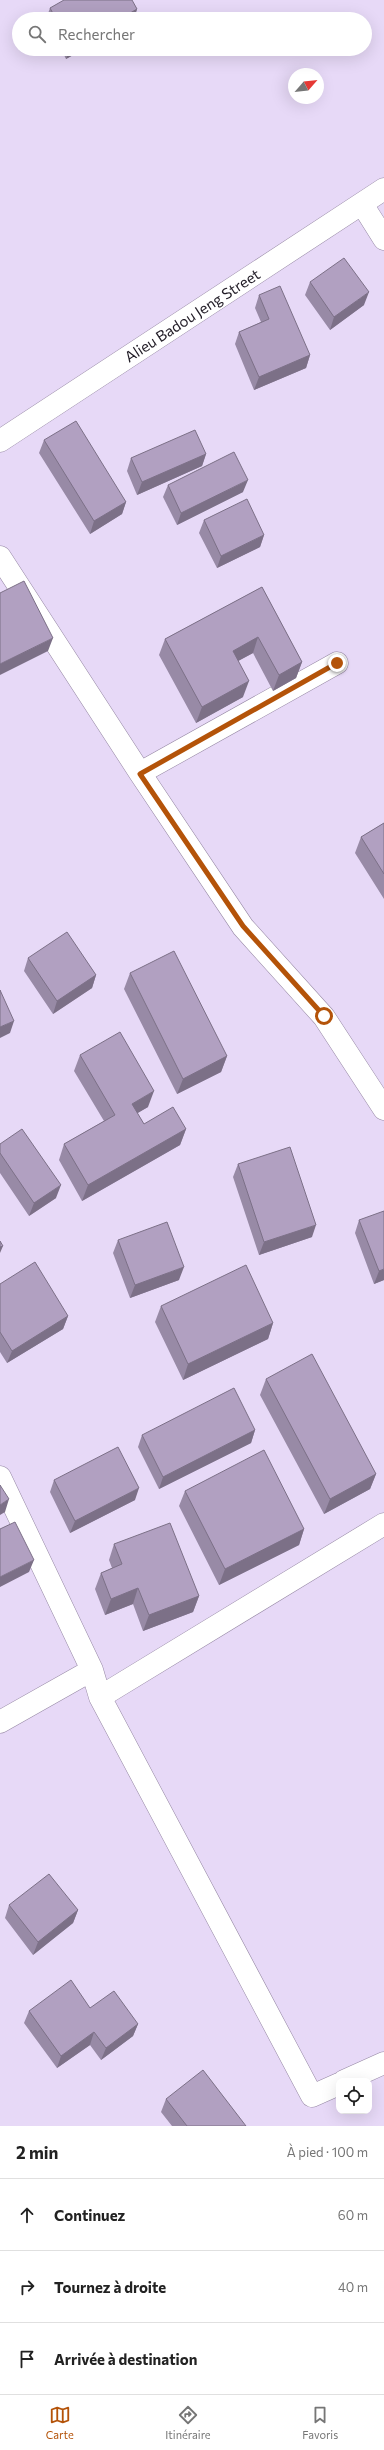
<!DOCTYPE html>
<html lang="fr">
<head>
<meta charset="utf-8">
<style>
	:root { --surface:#fff; --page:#f2f2f2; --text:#222; --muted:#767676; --line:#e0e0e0; --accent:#b45309 }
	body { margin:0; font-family:Commissioner,sans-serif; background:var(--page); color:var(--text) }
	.controls { position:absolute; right:12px; bottom:12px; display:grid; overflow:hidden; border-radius:8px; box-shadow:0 4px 16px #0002 }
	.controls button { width:36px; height:36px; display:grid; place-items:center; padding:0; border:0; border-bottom:1px solid var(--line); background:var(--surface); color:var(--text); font:20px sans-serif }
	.compass { position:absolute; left:288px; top:68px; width:36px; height:36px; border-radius:50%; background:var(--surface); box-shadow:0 4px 16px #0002; rotate:62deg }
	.stop { position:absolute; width:12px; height:12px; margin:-9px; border:3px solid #b45309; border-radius:50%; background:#fff }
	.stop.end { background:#b45309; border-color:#fff; box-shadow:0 1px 4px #0008 }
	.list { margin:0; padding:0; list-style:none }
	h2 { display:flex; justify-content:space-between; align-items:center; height:52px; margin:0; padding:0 16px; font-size:17px }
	h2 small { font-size:13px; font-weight:400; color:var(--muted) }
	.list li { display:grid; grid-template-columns:26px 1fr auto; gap:12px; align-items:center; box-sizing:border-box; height:72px; padding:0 16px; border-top:1px solid var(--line) }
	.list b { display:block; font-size:15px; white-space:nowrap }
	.list em { font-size:13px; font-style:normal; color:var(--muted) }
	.icon { flex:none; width:22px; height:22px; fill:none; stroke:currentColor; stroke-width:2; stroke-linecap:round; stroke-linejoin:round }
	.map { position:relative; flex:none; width:384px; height:2126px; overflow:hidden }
	.search { position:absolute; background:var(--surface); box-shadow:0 4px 16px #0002; left:12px; right:12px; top:12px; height:44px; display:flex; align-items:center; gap:10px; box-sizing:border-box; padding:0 14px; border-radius:22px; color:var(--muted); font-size:15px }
	.sheet { height:268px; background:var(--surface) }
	nav { display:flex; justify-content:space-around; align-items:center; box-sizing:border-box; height:56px; border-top:1px solid var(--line); background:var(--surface); font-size:11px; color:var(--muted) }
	nav a { display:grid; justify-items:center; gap:2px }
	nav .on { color:var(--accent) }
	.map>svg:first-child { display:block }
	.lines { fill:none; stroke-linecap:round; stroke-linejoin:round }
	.street-casing { stroke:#9688a4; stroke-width:23 }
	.street { stroke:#fff; stroke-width:22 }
	.wall { fill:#988aa6 }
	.shaded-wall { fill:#7c7087 }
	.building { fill:#b1a0c1; stroke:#7c7087 }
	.route { stroke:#b45309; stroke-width:5 }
	.labels { text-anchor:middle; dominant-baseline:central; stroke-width:3; stroke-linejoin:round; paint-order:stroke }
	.street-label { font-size:15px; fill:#211c26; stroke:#fff }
</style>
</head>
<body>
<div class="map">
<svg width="384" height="2126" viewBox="0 0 384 2126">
	<rect width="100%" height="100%" fill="#e7d9f7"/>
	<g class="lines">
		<!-- street casing -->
		<g class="street-casing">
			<path id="street" d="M362,204L384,239
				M0,441L384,189
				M0,557L140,773L243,927L324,1017L384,1109
				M140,773L337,663
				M0,1477L92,1670L100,1697L384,1524
				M100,1697L312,2096L339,2084
				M0,1722L92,1670
				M344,2081L384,2063"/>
		</g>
		<!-- street -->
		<use href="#street" class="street"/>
	</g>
	<!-- wall -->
	<path class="wall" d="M50,8L137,9L134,19H46Z
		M61,49H84L66,59Z
		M310,282L364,305L330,330L305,295Z
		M259,295L310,355L306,368L254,390L235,344L239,332L261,322L255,308Z
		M44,440L126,502L122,514L90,534L39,453Z
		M206,454L202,466L137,495L127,471L131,458Z
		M168,485L243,492L177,525L163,497Z
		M204,520L264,535L260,547L217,568L199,533Z
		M262,587L302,662L296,678L273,691L253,653L238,661L243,697L196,723L159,655L165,639Z
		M384,823V899L355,853L361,837Z
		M28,958L96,975L92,988L53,1014L24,971Z
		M130,973L227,1056L221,1072L177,1094L124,989Z
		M80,1055L148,1107L137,1113L144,1124L186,1129L180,1145L82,1201L59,1160L64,1144L104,1121L74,1071Z
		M0,1144L56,1198L29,1216L0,1173Z
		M238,1164L312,1237L259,1255L233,1177Z
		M359,1220L384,1280L374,1284L355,1233Z
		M118,1240L179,1280L130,1298L113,1253Z
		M0,1284L68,1316L63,1329L7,1363L0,1352Z
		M161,1306L273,1323L268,1339L183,1380L155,1322Z
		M266,1379L376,1474L370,1489L324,1514L260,1395Z
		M255,1430L251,1443L159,1489L138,1447L142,1435Z
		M54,1480L135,1500L70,1533L50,1492Z
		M185,1491L304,1529L299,1545L219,1585L179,1506Z
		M114,1544L199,1596L193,1612L143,1631L133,1604L105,1615L95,1589L101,1573L112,1568L109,1560Z
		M9,1905L78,1910L73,1923L33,1955L5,1918Z
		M90,2008L138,2024L133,2036L101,2060L90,2045L57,2068L24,2023L29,2011Z
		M166,2099L246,2126H172L161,2112Z"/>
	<!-- shaded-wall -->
	<path class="shaded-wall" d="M137,9L134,19H120Z
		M70,49H84L66,59Z
		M369,292L364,305L330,330L334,317Z
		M310,355L306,368L254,390L259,377Z
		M206,454L202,466L137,495L142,482Z
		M248,480L243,492L177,525L181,513Z
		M126,502L122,514L90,534L94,521Z
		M264,535L260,547L217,568L221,556Z
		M258,637L253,653L227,667L233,651Z
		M53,638L48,651L0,675V664Z
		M302,662L296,678L273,691L279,675Z
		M249,681L243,697L196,723L202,707Z
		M96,975L92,988L53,1014L57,1001Z
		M14,1021L10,1033L0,1038V1027Z
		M227,1056L221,1072L177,1094L183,1079Z
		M154,1091L148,1107L126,1120L132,1104Z
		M186,1129L180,1145L82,1201L88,1185Z
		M61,1185L56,1198L29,1216L34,1203Z
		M316,1225L312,1237L259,1255L264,1242Z
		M3,1246L0,1253V1247Z
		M184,1267L179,1280L130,1298L135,1285Z
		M384,1269V1280L374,1284L379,1271Z
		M68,1316L63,1329L7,1363L12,1351Z
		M273,1323L268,1339L183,1380L188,1364Z
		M255,1430L251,1443L159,1489L163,1477Z
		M376,1474L370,1489L324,1514L330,1499Z
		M139,1488L135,1500L70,1533L75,1521Z
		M9,1499L5,1512L0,1515V1505Z
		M304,1529L299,1545L219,1585L225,1569Z
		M34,1560L29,1572L0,1587V1577Z
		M138,1588L133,1604L105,1615L111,1599Z
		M199,1596L193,1612L143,1631L149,1615Z
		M78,1910L73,1923L33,1955L38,1942Z
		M138,2024L133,2036L101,2060L106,2048Z
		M94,2032L90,2045L57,2068L61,2056Z"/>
	<!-- building -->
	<path class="building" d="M64,0H132L137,9L120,19H56L50,8Z
		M344,258L369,292L334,317L310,282Z
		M280,286L310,355L259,377L239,332L269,319L259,295Z
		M76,421L126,502L94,521L44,440Z
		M195,430L206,454L142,482L131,458Z
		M234,452L248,480L181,513L168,485Z
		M247,499L264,535L221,556L204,520Z
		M24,581L53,638L0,664V593Z
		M262,587L302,662L279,675L258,637L233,651L249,681L202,707L165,639Z
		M384,823V874L361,837Z
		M67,932L96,975L57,1001L28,958Z
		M174,951L227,1056L183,1079L130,973Z
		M0,990L14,1021L0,1027Z
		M120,1032L154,1091L132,1104L144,1124L173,1107L186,1129L88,1185L64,1144L115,1115L80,1055Z
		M22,1129L61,1185L34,1203L0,1153V1144Z
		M290,1147L316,1225L264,1242L238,1164Z
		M384,1211V1269L379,1271L359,1220Z
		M167,1222L184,1267L135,1285L118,1240Z
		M0,1241L3,1246L0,1247Z
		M35,1262L68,1316L12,1351L0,1332V1284Z
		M246,1265L273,1323L188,1364L161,1306Z
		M312,1354L376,1474L330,1499L266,1379Z
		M234,1388L255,1430L163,1477L142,1435Z
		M118,1447L139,1488L75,1521L54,1480Z
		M264,1450L304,1529L225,1569L185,1491Z
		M0,1485L9,1499L0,1505Z
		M15,1522L34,1560L0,1577V1529Z
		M170,1523L199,1596L149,1615L138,1588L111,1599L101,1573L122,1564L114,1544Z
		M49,1874L78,1910L38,1942L9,1905Z
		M71,1980L90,2008L114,1991L138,2024L106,2048L94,2032L61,2056L29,2011Z
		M203,2070L246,2126H187L166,2099Z"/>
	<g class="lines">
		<!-- route -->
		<path class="route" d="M324,1016L243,926L140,774L337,663"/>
	</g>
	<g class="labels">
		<!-- street labels -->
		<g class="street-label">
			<text transform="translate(192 315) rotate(-33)">Alieu Badou Jeng Street</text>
		</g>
	</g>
</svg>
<div class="controls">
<button><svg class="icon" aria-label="locate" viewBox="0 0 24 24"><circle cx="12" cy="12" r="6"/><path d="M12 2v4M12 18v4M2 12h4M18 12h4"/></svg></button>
</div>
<svg class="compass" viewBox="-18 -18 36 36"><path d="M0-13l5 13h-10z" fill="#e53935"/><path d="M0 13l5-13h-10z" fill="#767676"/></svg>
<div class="stop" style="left:324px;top:1016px"></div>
<div class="stop end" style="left:337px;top:663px"></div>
<div class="search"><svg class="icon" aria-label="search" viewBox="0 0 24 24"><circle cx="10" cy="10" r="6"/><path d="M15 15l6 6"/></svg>Rechercher</div>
</div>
<section class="sheet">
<h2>2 min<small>À pied · 100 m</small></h2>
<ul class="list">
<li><svg class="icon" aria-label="ahead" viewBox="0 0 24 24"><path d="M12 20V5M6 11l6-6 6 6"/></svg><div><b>Continuez</b></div><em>60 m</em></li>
<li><svg class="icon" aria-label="right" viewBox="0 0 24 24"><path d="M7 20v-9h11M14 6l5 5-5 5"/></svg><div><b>Tournez à droite</b></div><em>40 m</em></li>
<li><svg class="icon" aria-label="arrive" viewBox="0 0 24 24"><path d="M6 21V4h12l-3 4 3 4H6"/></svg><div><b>Arrivée à destination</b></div></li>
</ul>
</section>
<nav>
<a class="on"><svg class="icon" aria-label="map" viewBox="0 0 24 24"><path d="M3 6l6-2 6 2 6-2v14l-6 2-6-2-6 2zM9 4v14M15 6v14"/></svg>Carte</a>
<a><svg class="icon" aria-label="directions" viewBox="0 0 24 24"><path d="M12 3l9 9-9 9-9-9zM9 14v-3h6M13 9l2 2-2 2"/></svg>Itinéraire</a>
<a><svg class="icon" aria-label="saved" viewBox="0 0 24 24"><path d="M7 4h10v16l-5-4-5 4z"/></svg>Favoris</a>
</nav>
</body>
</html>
